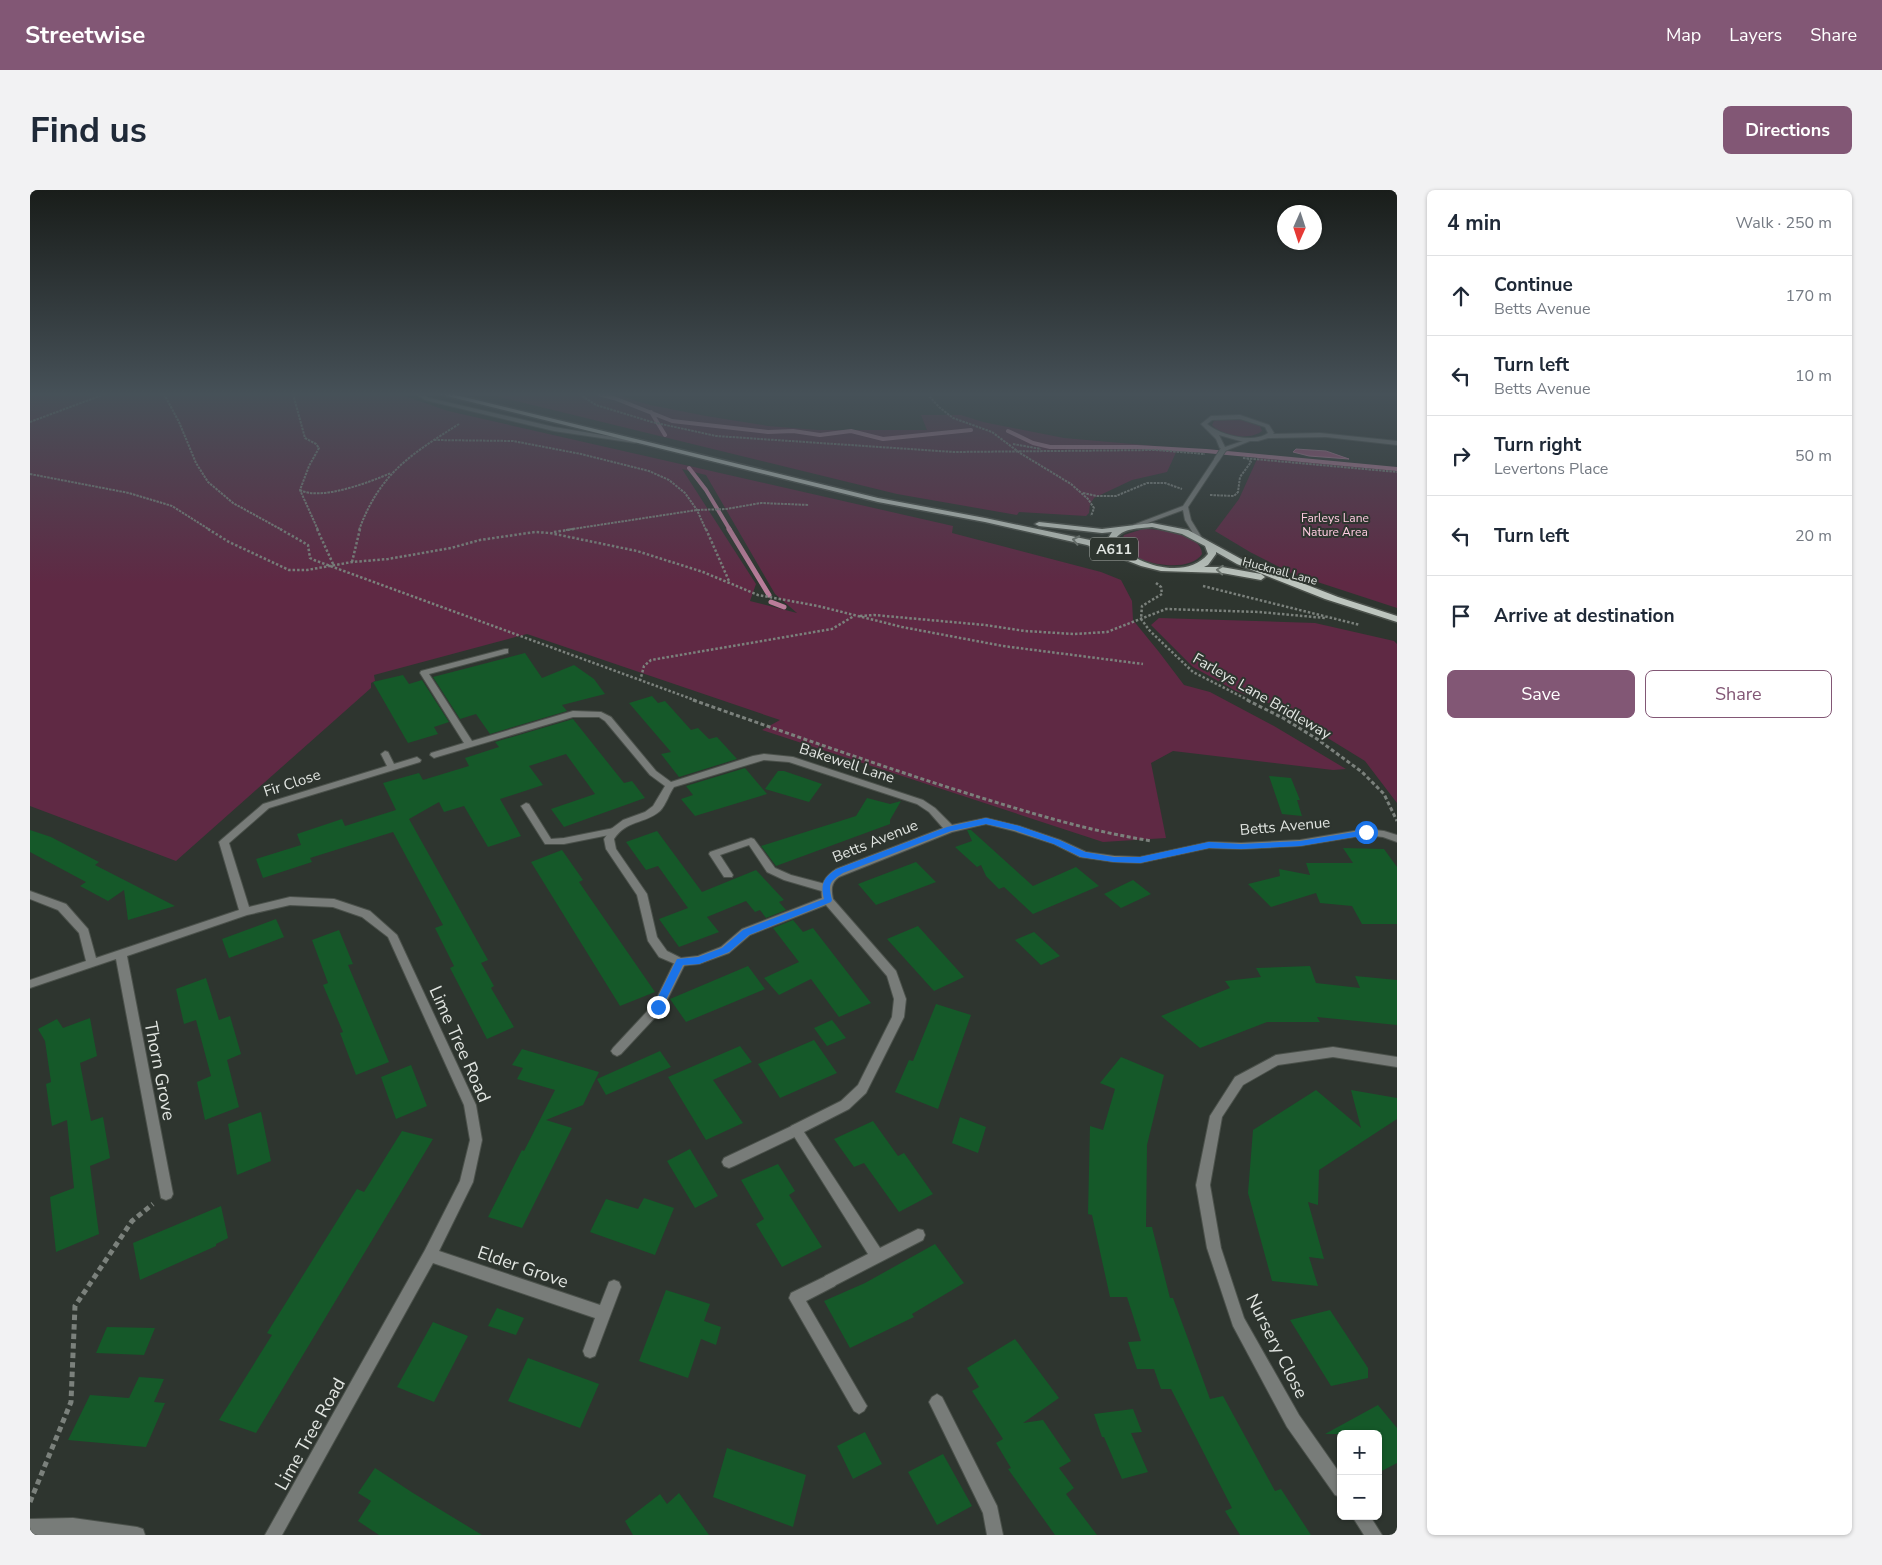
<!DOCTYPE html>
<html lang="en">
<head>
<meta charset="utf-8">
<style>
	:root { --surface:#fff; --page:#f2f2f3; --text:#1f2937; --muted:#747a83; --line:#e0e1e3; --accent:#825775 }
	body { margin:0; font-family:"Nunito Sans",sans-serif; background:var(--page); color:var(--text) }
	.controls { position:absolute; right:15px; bottom:15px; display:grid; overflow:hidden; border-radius:8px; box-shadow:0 1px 4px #0004 }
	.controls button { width:45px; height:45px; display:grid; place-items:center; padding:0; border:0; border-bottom:1px solid var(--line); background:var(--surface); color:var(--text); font:25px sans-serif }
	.compass { position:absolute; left:1247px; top:15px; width:45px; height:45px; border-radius:50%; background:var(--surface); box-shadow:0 1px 4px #0004; rotate:183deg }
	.stop { position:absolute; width:15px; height:15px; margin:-11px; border:4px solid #1a73e8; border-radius:50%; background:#fff }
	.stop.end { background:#1a73e8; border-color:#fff; box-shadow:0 1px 5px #0008 }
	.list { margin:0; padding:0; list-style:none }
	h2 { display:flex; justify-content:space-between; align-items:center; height:65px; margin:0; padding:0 20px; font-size:21px }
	h2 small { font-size:16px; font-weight:400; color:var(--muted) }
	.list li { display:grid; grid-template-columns:32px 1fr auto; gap:15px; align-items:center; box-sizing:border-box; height:80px; padding:0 20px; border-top:1px solid var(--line) }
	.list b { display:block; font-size:19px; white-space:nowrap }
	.list p { margin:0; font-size:16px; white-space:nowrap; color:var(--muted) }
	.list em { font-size:16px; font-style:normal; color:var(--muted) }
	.actions { display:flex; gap:10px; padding:15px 20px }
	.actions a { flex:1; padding:11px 0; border:1px solid var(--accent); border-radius:8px; text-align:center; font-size:18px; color:var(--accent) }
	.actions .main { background:var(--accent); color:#fff }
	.icon { flex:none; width:28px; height:28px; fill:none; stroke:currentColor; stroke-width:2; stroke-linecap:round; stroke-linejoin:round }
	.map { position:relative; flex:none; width:1367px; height:1345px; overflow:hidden; border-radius:8px }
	header { display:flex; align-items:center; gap:30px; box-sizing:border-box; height:70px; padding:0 25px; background:var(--accent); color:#fff }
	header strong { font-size:24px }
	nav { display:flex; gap:28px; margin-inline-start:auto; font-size:18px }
	.intro { display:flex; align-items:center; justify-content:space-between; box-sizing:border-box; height:120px; padding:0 30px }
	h1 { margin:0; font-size:35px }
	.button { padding:12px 22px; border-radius:8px; background:var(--accent); color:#fff; font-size:18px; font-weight:700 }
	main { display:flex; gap:30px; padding:0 30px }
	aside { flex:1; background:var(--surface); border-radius:8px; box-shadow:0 1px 4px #0004 }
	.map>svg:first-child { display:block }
	.green { fill:#5f2944; fill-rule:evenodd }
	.water { fill:#aa507c; stroke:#ba7d9a }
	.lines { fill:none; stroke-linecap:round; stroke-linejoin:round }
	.stream-far1 { stroke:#ba7d9a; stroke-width:4 }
	.stream { stroke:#ba7d9a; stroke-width:5 }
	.building { fill:#155929 }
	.service-casing { stroke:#4b514b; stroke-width:2 }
	.minor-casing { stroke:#4b514b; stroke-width:2 }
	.tertiary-casing { stroke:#4b514b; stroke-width:2 }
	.primary-casing { stroke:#4b514b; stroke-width:3 }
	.path-far3 { stroke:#7b817c; stroke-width:2; stroke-dasharray:2.5 1; stroke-linecap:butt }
	.path-far2 { stroke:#7b817c; stroke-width:2.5; stroke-dasharray:2.5 2; stroke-linecap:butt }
	.path-far1 { stroke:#7b817c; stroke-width:3; stroke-dasharray:4 2.5; stroke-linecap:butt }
	.path { stroke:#7b817c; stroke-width:5; stroke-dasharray:5.5 4; stroke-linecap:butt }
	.service { fill:#787c79; fill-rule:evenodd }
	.minor { fill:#787c79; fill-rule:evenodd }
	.tertiary { fill:#787c79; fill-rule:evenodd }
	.primary { fill:#bdc5be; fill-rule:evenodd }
	.tertiary-bridge-casing { stroke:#4b514b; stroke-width:7; stroke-linecap:butt }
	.tertiary-bridge { stroke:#787c79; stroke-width:5.5 }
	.oneway { stroke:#6e766f }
	.route { fill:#1a73e8 }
	.labels { text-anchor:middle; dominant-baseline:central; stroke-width:4; stroke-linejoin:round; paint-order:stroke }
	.far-park-label { font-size:12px; fill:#ffcce1; stroke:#2e352f }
	.far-street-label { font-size:12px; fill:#e1e5e1; stroke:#2e352f }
	.shield { fill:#2e352f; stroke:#abb0ac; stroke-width:1 }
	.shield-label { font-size:14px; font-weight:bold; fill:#e1e5e1 }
	.street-label { font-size:15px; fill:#e1e5e1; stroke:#2e352f }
	.near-street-label { font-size:18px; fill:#e1e5e1; stroke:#2e352f }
</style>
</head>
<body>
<header>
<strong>Streetwise</strong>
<nav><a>Map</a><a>Layers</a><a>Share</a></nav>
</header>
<div class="intro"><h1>Find us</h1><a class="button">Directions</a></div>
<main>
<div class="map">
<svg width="1367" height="1345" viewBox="0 0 1367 1345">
	<rect width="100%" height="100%" fill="#2e352f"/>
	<!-- green -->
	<path class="green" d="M0,204H369L418,221L923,336L922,343L1071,382L1091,390L1102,411L1103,430L1129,462L1154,495L1180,502L1244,536L1316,579L1303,580L1143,561L1121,573L1136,648L1073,652L732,540L750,530L497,444L344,485L345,491L341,493V498L146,671L0,616ZM652,279L676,285L745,404L767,423L720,411L726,394Z
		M457,204H584L620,215L676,226L738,236L788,240H897L891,225H931L953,232L1034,248L1148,258L1137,282L1102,290L1064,308L1060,314L1059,323L1056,326L989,322L987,325L867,304Z
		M1188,229L1214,230L1230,236L1232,241C1220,251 1192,246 1182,235L1184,231Z
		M1228,267L1367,281V418L1263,384L1220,362L1185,341L1209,309Z
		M1113,339C1129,339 1172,343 1172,364C1159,385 1099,374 1091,353L1094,345Z
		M1129,428L1285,433L1364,451L1367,454V613L1335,571L1244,515L1206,501L1163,477L1121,435Z"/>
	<!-- water -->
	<path class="water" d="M1266,259L1296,261L1319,269L1279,266L1263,262Z"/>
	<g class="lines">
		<!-- stream-far1 -->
		<path class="stream-far1" d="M568,204L584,208L642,231L738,242L763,241L790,245L821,241L853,249L941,240
			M621,222L635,245
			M978,241L1003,253L1020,257H1107L1176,261L1367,279
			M659,278L676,300L700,340"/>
		<!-- stream -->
		<path class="stream" d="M699,339L739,405
			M741,412L754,417"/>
	</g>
	<!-- building -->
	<path class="building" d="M495,463L512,488L544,475L564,489L575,504L532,515L537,521L460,544L446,524L430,529L403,487Z
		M373,485L379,494L392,490L419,532L404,537L408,544L378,553L343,492Z
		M622,506L628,513L635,511L661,540L668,538L679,549L687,547L707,569L649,587L631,564L641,562L599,513Z
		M543,529L594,593L602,591L615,608L534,637L521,619L565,604L536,564L499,576L513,595L470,609L491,646L458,657L434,616L414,622L409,612L379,629L458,770L451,773L464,796L461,798L484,837L457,849L420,778L424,776L405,738L413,735L363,642L280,668L282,672L233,688L226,669L271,655L267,644L312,629L315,636L366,620L353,593L389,583L393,590L439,576L435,568L469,557L465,552Z
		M715,578L737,604L665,626L651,609L663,605L656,596Z
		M748,581H754L792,594L779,612L735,599Z
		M1239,586L1261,588L1270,610H1267L1272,626L1252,624Z
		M837,608L860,614L871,611L860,630V634L746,676L731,656L826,626Z
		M0,640L21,647L69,672L65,675L145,716L98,730L94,700L78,711L50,696L56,692L0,662Z
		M937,640H941L1003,696L1046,677L1069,696L1003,724L974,697L969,699L956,686L951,675L947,677L925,657L942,651Z
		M627,641L672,702L726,680L754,710L749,712L756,720L736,728L730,720L725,722L716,711L677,727L689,742L649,757L629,729L658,718L628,676L616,680L596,652Z
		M1313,658L1354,659L1367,677V734H1332L1322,716L1290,713L1286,703L1241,717L1218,694L1250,686L1249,679L1280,685L1276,673H1323Z
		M532,660L553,690L549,692L625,802L590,816L501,672Z
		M886,672L906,692L846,715L828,694Z
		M1103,690L1121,704L1091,718L1074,704Z
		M246,729L254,747L199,768L192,749Z
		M763,730L773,742L783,738L841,813L809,827L781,789L749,805L734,788L769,772L743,738Z
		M888,736L905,755L934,787L904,801L857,749Z
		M309,740L323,774L318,775L359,872L326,885L310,843L313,842L293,795L298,793L282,750Z
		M1004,742L1030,766L1011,775L985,750Z
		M718,776L735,799L656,832L640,809Z
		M1280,776L1286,793L1330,798L1325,786L1367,790V835L1287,827L1290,832H1237L1170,858L1131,826L1200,798L1195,791L1231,787L1226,778Z
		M176,788L189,830L200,826L211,864L197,870L209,917L175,930L167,892L181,886L166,830L154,834L146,799Z
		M906,814L941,825L908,919L865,902L879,870L883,871Z
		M60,828L67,866L50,873L61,931L73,927L80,968L60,976L69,1044L26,1062L20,1007L44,998L37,930L22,936L16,894L21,892L15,851L8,839L27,829L33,838Z
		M802,830L816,848L797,856L784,838Z
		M784,850L807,883L750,908L728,874Z
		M710,856L722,872L683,890L713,933L676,950L638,887Z
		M492,859L569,882L553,915L516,930L542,938L492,1038L458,1027L492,960L494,961L525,900L487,889L493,878L482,875Z
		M630,861L641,877L576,905L567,889Z
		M1091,867L1134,885L1117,955L1116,1037H1122L1140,1108H1143L1180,1209L1193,1206L1245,1301L1251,1299L1281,1345H1210L1195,1321L1202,1318L1141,1199H1131L1124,1179H1107L1098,1152L1111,1151L1097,1107H1080L1062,1025L1058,1024L1060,936L1073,940L1085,899L1070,893Z
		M381,875L397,916L366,929L351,887Z
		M1286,900L1331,938L1321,900L1367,908V929L1289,980L1288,1015L1278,1012L1294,1069L1279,1067L1288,1096L1242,1091L1218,1003L1223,940Z
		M231,922L241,971L207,985L198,934Z
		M930,927L956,937L948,963L922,953Z
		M843,931L868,966L874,963L903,1004L869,1022L834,973L824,977L804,949Z
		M372,941L403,949L226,1243L189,1230L242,1145L237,1143L327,999L334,1002Z
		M660,959L688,1006L665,1018L637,971Z
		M748,974L765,1001L759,1005L792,1057L752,1077L726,1034L734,1029L711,990Z
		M614,1008L644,1018L625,1065L560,1042L576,1009L608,1019Z
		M191,1016L198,1048L186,1054V1056L110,1090L103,1053Z
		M905,1054L934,1093L882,1124L884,1127L820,1158L794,1111L835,1093Z
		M636,1100L680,1114L674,1131L691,1137L686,1155L671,1149L658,1188L609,1171Z
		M467,1118L494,1128L486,1145L458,1136Z
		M1300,1120L1338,1178V1188L1301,1196L1260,1130Z
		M403,1132L438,1146L404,1212L367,1197Z
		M77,1137L125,1138L114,1165L66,1163Z
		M985,1149L1029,1208L993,1233L1013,1230L1041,1271L1029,1278L1044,1298L1036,1304L1067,1345H1025L978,1279L981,1278L966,1253L973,1249L942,1201L949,1197L937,1178Z
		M498,1168L569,1194L550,1238L478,1211Z
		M109,1187L134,1189L124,1212L135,1213L116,1257L38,1250L60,1205L99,1208Z
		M1348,1215L1367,1238V1273L1348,1283V1244H1295Z
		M1103,1219L1112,1242L1101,1243L1118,1282L1092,1289L1074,1247H1072L1064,1224Z
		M835,1242L852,1274L823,1289L807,1256Z
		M697,1258L776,1285L763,1337L683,1307Z
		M913,1264L942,1316L907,1335L878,1282Z
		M345,1278L383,1303L452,1345H349L328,1331L341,1311L328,1303Z
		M649,1303L679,1345H603L595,1331L630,1304L637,1314Z"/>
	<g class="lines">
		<!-- service casing -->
		<g class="service-casing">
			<path id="service" d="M386,204H393L399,208L524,237L608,251L605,253L524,241L395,210Z
				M496,613L499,614L521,649L534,648L584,638L589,641L584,644L534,654H515L491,616Z
				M721,648L724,649L745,678L761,685L799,695L800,698L799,701L795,702L754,690L737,682L719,655L690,665L703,685L702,687H694L679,664L680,662Z
				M650,768L654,769L656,772L632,820L591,864L587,866L583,864L581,861L583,858L624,814L646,769Z
				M766,934L771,936L772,940L771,944L704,976L699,978L694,976L692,972L694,968Z
				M800,1084L805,1086L807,1091L805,1096L776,1111L834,1211L837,1216L834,1221L829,1224L824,1221L759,1108L761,1103Z"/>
		</g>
		<!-- minor casing -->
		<g class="minor-casing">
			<path id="minor" d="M475,459H478V463L399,484L442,551L543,521L571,522L581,527L626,581L641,592L723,566L734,564L763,567L893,610L905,618L922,635L956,628L989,636L1030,650L1056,662L1084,666L1110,667L1179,652L1211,653L1270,650L1336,639L1354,641L1367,645V652L1353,647L1336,645L1270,656L1211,659L1179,658L1110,673L1084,672L1050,667L1024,654L984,641L956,634L922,642L809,687C801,693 801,699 803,709L866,781L876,809L874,827L836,903L819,919L774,942L850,1058L888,1039L893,1040L895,1045L893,1050L800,1098L795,1096L793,1091L795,1086L838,1064L760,940L761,936L811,911L828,895L862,827L864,809L857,786L796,715L720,745L699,763L669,774L650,776L629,767L618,751L607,705L576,659L574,649L581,639L593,630L615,622L623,616L635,596L620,585L575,531L569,527H543L407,567L404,568L400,565L401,563L434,553L390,483L391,481ZM734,570L759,572L887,614L899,622L913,638L806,679C795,686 790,694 792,708L712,739L691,757L668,766L651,768L637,761L627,747L617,704L586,659L584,649C596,630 615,634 630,621C636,615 639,604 644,597Z
				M355,561L358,562L364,574L387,567L391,570L390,572L239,618L199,653L219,717L260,707L304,709L340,721L367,745L446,915L452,950L443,992L409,1061L570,1115L579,1092L584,1090L589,1092L591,1097L565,1166L560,1168L555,1166L553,1161L565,1128L403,1073L252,1345H235L395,1060L430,991L440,950L434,915L358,747L332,727L303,717L260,715L217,725L97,766L143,1004L141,1008L136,1010L131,1008L86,769L0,798V790L56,771L49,743L28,720L0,709V701L36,714L58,739L66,768L209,720L189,652L191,650L233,614L357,576L351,564Z
				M1303,857L1367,867V877L1303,867L1248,875L1213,895L1192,927L1180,995L1191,1058L1214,1128L1269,1225L1311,1285V1307L1305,1305L1257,1237L1203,1136L1177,1058L1166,995L1180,926L1205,887L1246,865Z
				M907,1204L912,1207L967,1316L973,1345H957L953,1323L899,1212L902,1207Z
				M1322,1326H1340L1352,1345H1334Z"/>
		</g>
		<!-- tertiary casing -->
		<g class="tertiary-casing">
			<path id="tertiary" d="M1210,225L1239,235L1244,243L1243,244L1290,243L1367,251V255L1296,247L1238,248L1228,251H1220L1195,261H1191L1186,249L1171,234L1181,226ZM1210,229L1235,237L1238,243C1223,254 1190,245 1177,234L1182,230ZM1189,245L1210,251H1213L1195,257Z
				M1185,268L1190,269L1158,317L1161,330L1172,348L1171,349L1166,348L1155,330L1153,320L1107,337H1103V335L1153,316Z
				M43,1328L107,1337L113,1339L115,1345H0V1329Z"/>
		</g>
		<!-- primary casing -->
		<g class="primary-casing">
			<path id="primary" d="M409,204H422L848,308L955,328L1060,350L1083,359L1077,350L1082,342L1072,343L1009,336L1005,334L1009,332L1072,339L1122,333L1158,340L1213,370L1308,407L1367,426V432L1295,409L1207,374L1186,362V364L1178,375L1174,377H1192L1231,384L1235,387L1231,390L1192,383L1131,381L1111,376L1057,355L955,332L848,312ZM1122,337L1152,344L1175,356L1178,364C1156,391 1102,375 1085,350C1092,337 1109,339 1122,337Z"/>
		</g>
		<!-- path-far3 -->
		<path class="path-far3" d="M134,204L149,232L166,273L178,292L203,313L252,340
			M263,204L275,248L286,254L289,258L279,276L270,300L288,340
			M549,204L566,215L622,232L686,246L924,262L1125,260L1175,264
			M897,204L909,217L923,228L962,242L990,263L1041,294L1058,309L1064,318L1061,326
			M0,232L75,204
			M404,250L483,251L551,264L619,281L639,290L655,303L667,320L676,340
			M983,254L1011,259
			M1213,268L1367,282
			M0,284L99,303L142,316L180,340
			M270,300C291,311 340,292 361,283
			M1053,303L1067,306H1086L1117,293H1135L1152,299
			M1180,305L1204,306L1208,302L1210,287L1221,272L1218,269
			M329,340C350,283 380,265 429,234
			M536,340L667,320L696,319L731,313L779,315"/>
		<!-- path-far2 -->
		<path class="path-far2" d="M178,339L199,352L259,380H277L322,372L358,369L421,358L450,350L505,342L520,343L607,361L673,382L728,405L788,416L872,437L973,456L1113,474
			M250,339L278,355L280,368L284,370L667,511
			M287,339L304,376
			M676,339L699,391
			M524,342L544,339
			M322,372L330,339
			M1126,393L1131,397L1132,404L1112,416L1111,429L1120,441L1163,482L1220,511
			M1173,396L1330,435
			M830,426L844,425L955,435L995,441L1044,444L1077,442L1136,419L1229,422L1295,428
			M610,491L614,476L621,470L802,439L824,426"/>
		<!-- path-far1 -->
		<path class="path-far1" d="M663,510C754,542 844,574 936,603C997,622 1058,641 1122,651
			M1217,510L1253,528L1287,549L1332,582L1354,604L1367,631"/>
		<!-- path -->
		<path class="path" d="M0,1312L41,1212L45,1116L102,1031L123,1014"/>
		<!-- service -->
		<use href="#service" class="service"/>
		<!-- minor -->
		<use href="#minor" class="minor"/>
		<!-- tertiary -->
		<use href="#tertiary" class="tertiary"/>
		<!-- primary -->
		<use href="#primary" class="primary"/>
		<!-- tertiary-bridge casing -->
		<g class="tertiary-bridge-casing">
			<path id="tertiary-bridge" d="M1187,269L1193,260"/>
		</g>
		<!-- tertiary-bridge -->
		<use href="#tertiary-bridge" class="tertiary-bridge"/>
	</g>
	<!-- one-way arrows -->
	<defs><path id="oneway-chevron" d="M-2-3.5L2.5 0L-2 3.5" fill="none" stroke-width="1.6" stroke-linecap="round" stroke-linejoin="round" transform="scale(1.25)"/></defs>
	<g class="oneway">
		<use href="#oneway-chevron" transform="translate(1046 350) rotate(-168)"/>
		<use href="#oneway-chevron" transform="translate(1190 380) rotate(-176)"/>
	</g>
	<!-- sky -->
	<linearGradient id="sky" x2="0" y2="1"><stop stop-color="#191d1a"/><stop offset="0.52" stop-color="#465158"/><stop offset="1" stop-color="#465158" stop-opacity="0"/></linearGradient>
	<rect width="1367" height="393" fill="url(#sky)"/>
	<!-- route -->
	<path class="route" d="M956,628L989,636L1029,650L1055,662L1084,667H1110L1179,652L1211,654L1270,651L1336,640L1340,642L1336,645L1270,656L1211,659L1179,658L1110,673L1084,672L1051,667L1024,654L984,640L956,634L921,641L813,683C799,692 798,694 802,710L801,712L719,745L699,762L669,774L653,775L631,820H625L623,817L647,769L668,767L692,758L713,740L794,709C790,694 794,687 807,679L917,637Z"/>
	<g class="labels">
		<!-- far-park labels -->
		<g class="far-park-label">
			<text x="1305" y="328">Farleys Lane<tspan x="1305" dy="14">Nature Area</tspan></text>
		</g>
		<!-- far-street labels -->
		<g class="far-street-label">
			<text transform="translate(1250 381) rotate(15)">Hucknall Lane</text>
		</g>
		<!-- shield labels -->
		<rect class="shield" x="1060" y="347.5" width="48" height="23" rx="4"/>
		<g class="shield-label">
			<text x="1084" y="359">A611</text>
		</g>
		<!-- street labels -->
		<g class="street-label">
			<text transform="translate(1232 506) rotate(30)">Farleys Lane Bridleway</text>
			<text transform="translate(817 573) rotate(18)">Bakewell Lane</text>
			<text transform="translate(262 593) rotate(-18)">Fir Close</text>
			<text transform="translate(1255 636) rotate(-5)">Betts Avenue</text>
			<text transform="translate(845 651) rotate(-22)">Betts Avenue</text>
		</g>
		<!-- near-street labels -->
		<g class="near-street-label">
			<text transform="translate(430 854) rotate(66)">Lime Tree Road</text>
			<text transform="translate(130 881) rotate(79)">Thorn Grove</text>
			<text transform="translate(493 1077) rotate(19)">Elder Grove</text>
			<text transform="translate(1247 1156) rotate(63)">Nursery Close</text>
			<text transform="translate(280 1244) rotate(-61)">Lime Tree Road</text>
		</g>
	</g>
</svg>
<div class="controls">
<button>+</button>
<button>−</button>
</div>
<svg class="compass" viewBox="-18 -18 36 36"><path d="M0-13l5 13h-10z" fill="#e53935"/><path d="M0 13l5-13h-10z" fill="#747a83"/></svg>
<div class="stop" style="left:1336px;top:642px"></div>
<div class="stop end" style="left:628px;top:817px"></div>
</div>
<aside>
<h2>4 min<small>Walk · 250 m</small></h2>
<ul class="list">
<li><svg class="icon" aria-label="ahead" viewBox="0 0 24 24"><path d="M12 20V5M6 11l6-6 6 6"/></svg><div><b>Continue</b><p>Betts Avenue</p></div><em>170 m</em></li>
<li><svg class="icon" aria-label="left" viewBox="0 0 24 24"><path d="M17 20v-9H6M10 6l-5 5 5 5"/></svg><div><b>Turn left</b><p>Betts Avenue</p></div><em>10 m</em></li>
<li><svg class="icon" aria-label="right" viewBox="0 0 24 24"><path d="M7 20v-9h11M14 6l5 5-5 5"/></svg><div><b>Turn right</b><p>Levertons Place</p></div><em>50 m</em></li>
<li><svg class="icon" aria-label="left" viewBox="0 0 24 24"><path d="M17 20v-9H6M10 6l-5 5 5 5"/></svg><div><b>Turn left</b></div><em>20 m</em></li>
<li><svg class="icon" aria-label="arrive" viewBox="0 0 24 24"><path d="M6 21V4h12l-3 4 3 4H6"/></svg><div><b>Arrive at destination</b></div></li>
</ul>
<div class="actions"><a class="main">Save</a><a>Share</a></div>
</aside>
</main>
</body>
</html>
